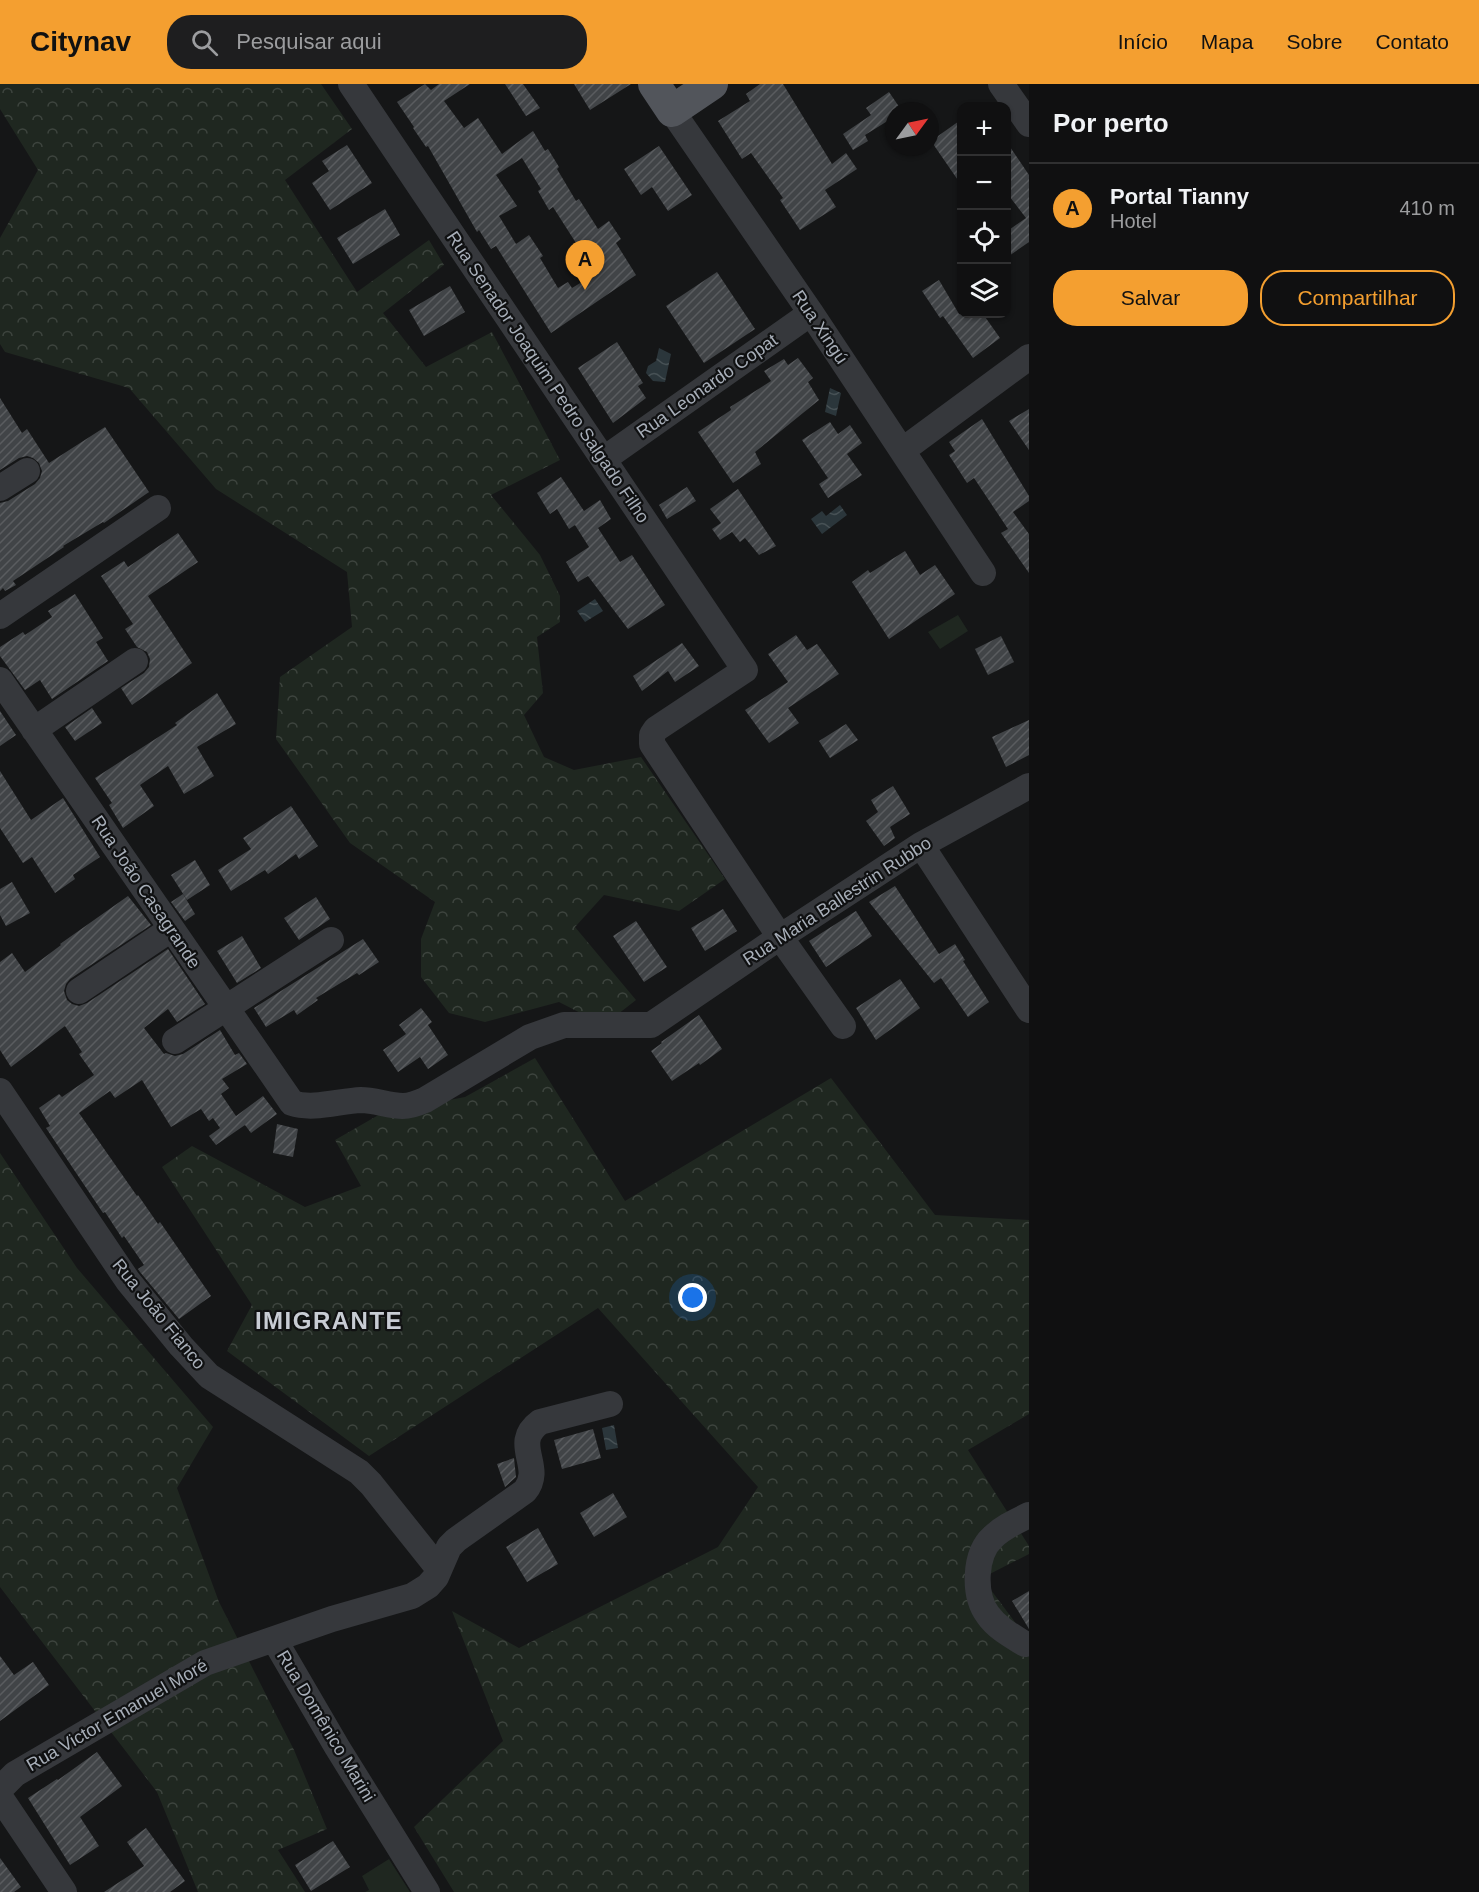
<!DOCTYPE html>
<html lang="pt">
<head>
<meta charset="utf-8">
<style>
	:root { --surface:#101011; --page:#1e1e1f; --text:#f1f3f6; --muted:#9c9d9f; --line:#303031; --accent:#f49f30 }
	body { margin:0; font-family:Helvetica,sans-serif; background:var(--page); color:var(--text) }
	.controls { position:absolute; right:18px; top:18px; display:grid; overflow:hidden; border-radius:12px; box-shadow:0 2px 4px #0004 }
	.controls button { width:54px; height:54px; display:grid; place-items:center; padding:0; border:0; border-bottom:2px solid var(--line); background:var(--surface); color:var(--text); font:30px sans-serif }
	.compass { position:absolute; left:885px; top:18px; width:54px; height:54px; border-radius:50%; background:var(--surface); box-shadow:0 2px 4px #0004; rotate:57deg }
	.you { position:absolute; left:693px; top:1214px; width:21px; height:21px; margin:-15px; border:4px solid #fff; border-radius:50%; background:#1a73e8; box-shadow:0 0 0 9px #1a73e833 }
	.badge { display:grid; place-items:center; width:39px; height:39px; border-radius:50%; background:var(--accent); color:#111; font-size:20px; font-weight:700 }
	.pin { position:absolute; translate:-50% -50px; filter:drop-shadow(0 2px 3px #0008) }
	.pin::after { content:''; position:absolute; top:32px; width:21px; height:18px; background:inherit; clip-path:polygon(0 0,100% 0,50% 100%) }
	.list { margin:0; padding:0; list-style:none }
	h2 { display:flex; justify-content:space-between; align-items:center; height:78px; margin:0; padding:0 24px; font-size:26px }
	h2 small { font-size:20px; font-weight:400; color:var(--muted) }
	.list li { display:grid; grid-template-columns:39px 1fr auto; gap:18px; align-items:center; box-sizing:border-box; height:90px; padding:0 24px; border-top:2px solid var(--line) }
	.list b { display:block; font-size:22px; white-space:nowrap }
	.list p { margin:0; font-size:20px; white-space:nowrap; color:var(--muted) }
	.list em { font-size:20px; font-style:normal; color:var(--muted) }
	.actions { display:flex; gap:12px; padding:18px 24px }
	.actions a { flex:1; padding:14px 0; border:2px solid var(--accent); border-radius:24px; text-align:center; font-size:21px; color:var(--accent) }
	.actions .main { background:var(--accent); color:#111 }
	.icon { flex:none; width:33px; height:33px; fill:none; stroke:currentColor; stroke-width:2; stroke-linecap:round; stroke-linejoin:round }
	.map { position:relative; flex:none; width:1029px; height:1808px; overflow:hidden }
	header { display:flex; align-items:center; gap:36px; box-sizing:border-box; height:84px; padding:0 30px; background:var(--accent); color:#111 }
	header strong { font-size:28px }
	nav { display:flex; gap:33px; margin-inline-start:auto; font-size:21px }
	.search { width:420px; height:54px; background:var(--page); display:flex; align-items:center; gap:15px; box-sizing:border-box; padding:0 21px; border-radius:24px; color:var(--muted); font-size:22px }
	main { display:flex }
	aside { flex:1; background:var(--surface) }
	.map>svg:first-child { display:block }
	.grass { fill:#1f2720 }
	.forest { fill:url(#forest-crowns) }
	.water { fill:url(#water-waves) }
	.building { fill:url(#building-hatch); fill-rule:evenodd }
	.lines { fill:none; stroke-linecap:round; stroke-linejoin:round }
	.minor { stroke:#36383c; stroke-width:26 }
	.major { stroke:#52555b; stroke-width:32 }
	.labels { text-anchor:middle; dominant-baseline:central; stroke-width:4.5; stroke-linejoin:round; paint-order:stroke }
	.street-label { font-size:18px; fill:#a7aeb8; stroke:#101112 }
	.district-label { font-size:24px; font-weight:bold; letter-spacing:1.5px; fill:#c8ccd4; stroke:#101112 }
</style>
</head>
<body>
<header>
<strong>Citynav</strong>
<div class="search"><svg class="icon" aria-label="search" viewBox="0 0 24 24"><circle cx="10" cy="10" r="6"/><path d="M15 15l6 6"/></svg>Pesquisar aqui</div>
<nav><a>Início</a><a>Mapa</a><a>Sobre</a><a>Contato</a></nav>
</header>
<main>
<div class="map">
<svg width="1029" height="1808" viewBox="0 0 1029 1808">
	<defs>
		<pattern id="forest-crowns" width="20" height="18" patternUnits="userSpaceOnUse" patternTransform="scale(1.5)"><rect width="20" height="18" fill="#1f2720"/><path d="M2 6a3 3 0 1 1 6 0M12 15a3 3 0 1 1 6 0" fill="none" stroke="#3d443e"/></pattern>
		<pattern id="water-waves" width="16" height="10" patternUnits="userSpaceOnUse" patternTransform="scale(1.5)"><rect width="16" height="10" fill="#2b363b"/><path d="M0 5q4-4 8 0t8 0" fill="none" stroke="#475155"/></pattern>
		<pattern id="building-hatch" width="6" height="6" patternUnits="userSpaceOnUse" patternTransform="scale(1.5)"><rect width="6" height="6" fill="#414447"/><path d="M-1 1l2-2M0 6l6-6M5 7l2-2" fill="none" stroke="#5a5c5f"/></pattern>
	</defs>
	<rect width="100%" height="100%" fill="#151617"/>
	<!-- grass -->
	<path class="grass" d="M958,531L968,547L940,565L928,548Z
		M389,1775L410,1808H365L369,1806L362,1792Z"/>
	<!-- forest -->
	<path class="forest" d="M0,0H321L352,45L285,96L357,208L429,156L444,181L383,229L426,283L492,248L560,376L491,411L540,471L560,512V538L537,553L543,609L524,631L544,673L574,686L641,673L725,795L679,827L604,811L575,843L636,916L604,941L559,918L485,938L449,929L421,893V855L435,818L350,759L276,655L280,593L352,543L347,488L216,405L129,304L5,268L0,260V154L38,86L0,25Z
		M535,974L625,1117L831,994L935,1131L1029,1136V1330L968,1366L1029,1462V1470L982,1494L1029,1557V1808H454L414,1743L503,1657L452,1527L519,1564L718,1463L758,1403L598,1224L369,1372L227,1267L252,1221L162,1083L192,1062L305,1123L361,1102L335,1056L382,1029L465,1013Z
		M0,1069L77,1184L213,1343L177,1404L219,1518L294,1666L327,1745L278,1766L305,1808H198L157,1708L0,1503Z"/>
	<!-- water -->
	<path class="water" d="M659,264L671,270L665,298L653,297L646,289L648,282L656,277Z
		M830,304L841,309L836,332L825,328Z
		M840,421L847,431L822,450L811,435L822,427L826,432Z
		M595,515L603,527L585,538L577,527Z
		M614,1341L618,1364L606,1366L602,1344Z"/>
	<!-- building -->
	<path class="building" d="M425,0L431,6L439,0H470L444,17L464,44L478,34L502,70L533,47L545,67L548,65L559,83L557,85L576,117L579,115L598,145L609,137L621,155L616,159L636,191L551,249L496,162L491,165L479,146L477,148L428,62L426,63L413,44L414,43L397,18ZM522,74L541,105L538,107L549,126L553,123L576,159L573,161L588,184L586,186L590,193L572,204L568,198L558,204L540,174L543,172L529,151L516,160L499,132L517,122L496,91Z
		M505,0H523L540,24L526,32Z
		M574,0H631L590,26Z
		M760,0H783L832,80L846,69L857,85L825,106L836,123L800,146L780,116L783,114L751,69L742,75L718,37L750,17L746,10Z
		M889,8L902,27H894V33L865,51L868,57L853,66L843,50L871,31L866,24Z
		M962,35V102L931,57Z
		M1006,57L1029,91V158L1006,174V148L1026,134L1006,108Z
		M347,61L372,99L330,126L312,99L329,87L322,77Z
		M659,62L692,111L668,127L652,103L641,111L624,85Z
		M385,125L400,151L353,180L337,154Z
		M717,188L755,245L704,279L666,222Z
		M939,196L959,230H983L1000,254L973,274L943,232L940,234L922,207Z
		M450,202L465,228L424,252L409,226Z
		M617,258L643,299L638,302L646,314L613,339L578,284Z
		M798,274L813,294L808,298L819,316L755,368L761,380L733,399L698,348L731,326L730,323L771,297L764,287L784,275L788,281Z
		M0,314L22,349L27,345L49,379L105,343L149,408L104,439L103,438L63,462L64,463L13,497L16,501L5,507L3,504L0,507V419L8,417L35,400L40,394L42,387L39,379L33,374L27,372L19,374L0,386Z
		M1029,325V366L1009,337Z
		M982,335L1029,412V417L1013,428L1029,450V489L1001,449L1008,445L974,394L967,399L949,371L955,367L949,358Z
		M830,338L838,350L850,341L862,359L847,370L862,391L828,414L819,400L828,394L802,356Z
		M561,393L584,427L600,416L611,435L598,444L620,478L632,471L665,521L628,545L588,492L578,498L566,478L589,463L575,441L569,445L557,425L550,430L537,409Z
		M687,403L696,417L667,435L659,421Z
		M738,405L776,462L759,471L745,454L740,458L732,448L720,456L712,445L721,439L710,425Z
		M178,449L198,478L148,512L192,579L132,621L121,604L144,589L149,583L150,575L147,568L137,563L125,545L133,540L101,492L124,477L128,483Z
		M905,467L920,491L935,481L955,510L889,555L852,498L868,486L870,489Z
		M75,510L103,554L96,558L108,577L52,615L40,596L25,606L0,572V563L23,548L25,551L52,533L48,527Z
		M796,551L807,566L817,560L839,590L788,624L799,639L769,659L745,626L788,598L768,570Z
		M1001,552L1014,578L988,591L975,565Z
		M682,559L699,582L675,598L668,587L642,607L633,592Z
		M217,609L236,640L197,663L214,692L184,710L168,682L140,701L154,722L123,744L109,721L112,719L95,694L177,641L175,639Z
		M92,624L102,639L75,657L65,643Z
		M0,627L16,651L0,662Z
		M1029,636V671L1006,683L992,653Z
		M846,640L858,656L830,674L819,657Z
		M0,687L31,736L63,714L100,773L73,791L75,795L55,809L32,773L23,779L0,744Z
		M893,702L910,730L890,743L895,754L884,762L866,737L878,728L871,716Z
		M291,722L318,762L299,775L296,770L268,790L265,786L231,807L218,786L251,765L243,754Z
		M195,776L210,801L187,816L171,791Z
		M12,798L30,829L6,842L0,831V805Z
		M895,802L939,870L955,860L965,876L963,877L989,918L968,933L941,894L934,899L869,818Z
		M183,810L195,830L185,837L171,818Z
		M128,812L151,841L70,895L66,900L64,907L67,916L72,920L79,922L87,919L168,865L205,920L177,938L168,925L144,944L164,970L166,969L175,972L183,970L220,946L235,971L239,969L247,980L222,995L229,1004L221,1010L236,1032L263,1012L277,1030L251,1049L245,1041L216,1061L209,1052L220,1044L213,1034L209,1037L201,1025L171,1043L142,996L115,1014L110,1007L79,1029L137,1112L138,1111L158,1140L160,1138L211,1212L179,1235L140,1188L138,1185L144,1181L124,1152L122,1154L105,1128L103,1129L46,1044L50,1042L39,1024L59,1010L62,1013L94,991L79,970L82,968L65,942L11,983L0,966V878L12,869L25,888L61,861L60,860Z
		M316,813L330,835L299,856L284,834Z
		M723,825L737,847L705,867L691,844Z
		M856,827L872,852L826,883L809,857Z
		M636,837L667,883L644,898L613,852Z
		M242,852L261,884L237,899L217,867Z
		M363,855L379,878L359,891L357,889L316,914L318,916L297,931L294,926L266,943L254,924Z
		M900,895L920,924L876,956L856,924Z
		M421,924L432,938L428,941L448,971L428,985L420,973L398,988L383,966L406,950L399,941Z
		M699,931L722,965L700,981L699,979L672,997L651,967L662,959L661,958Z
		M277,1040L298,1045L293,1073L273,1069Z
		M593,1345L601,1374L562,1385L554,1356Z
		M514,1374L516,1393L505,1403L497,1380Z
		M613,1409L627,1433L594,1453L580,1429Z
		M538,1444L558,1480L527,1498L506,1463Z
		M1029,1507V1545L1012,1517Z
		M0,1572L14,1591L33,1578L49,1601L0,1637Z
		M97,1668L122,1702L80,1733L99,1762L70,1781L28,1714L57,1695L58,1696Z
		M146,1744L185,1797L170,1808H104L144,1782L127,1758Z
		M333,1757L350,1783L311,1807L295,1781Z
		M0,1774L21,1803L14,1808H0Z"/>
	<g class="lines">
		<!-- minor -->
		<path class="minor" d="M351,0L745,586L656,645L652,651V660L780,853L843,942
			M1001,0L1029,40
			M672,27L811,229L983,489
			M903,366L1029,273
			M604,375L811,229
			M0,404L27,387
			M0,532L158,424
			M0,596L292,1019C313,1026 339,1017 361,1016C375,1016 389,1022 403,1022C411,1022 418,1019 425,1016L530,953L564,941H651L780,853L921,761L1029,702
			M34,646L135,577
			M921,761L1029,926
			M79,907L171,845
			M175,957L331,856
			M0,1007L128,1197L181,1262L209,1292L359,1388L371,1400L438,1484
			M274,1555L337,1663L427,1808
			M1025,1560C1012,1552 997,1544 988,1531C973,1511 974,1470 993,1453C1003,1443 1017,1437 1029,1431
			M0,1705L15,1690L205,1579L332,1535L412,1512L428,1502L436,1493L449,1463L456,1456L525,1407C545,1382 510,1360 540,1338L610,1320
			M0,1713L64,1808"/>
		<!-- major -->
		<path class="major" d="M654,0L672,27L712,0"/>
	</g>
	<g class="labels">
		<!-- street labels -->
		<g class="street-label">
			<text transform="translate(820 243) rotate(56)">Rua Xingú</text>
			<text transform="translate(548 293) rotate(56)">Rua Senador Joaquim Pedro Salgado Filho</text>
			<text transform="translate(707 302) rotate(-35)">Rua Leonardo Copat</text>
			<text transform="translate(146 808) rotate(56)">Rua João Casagrande</text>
			<text transform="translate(837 817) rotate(-33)">Rua Maria Ballestrin Rubbo</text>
			<text transform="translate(159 1230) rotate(51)">Rua João Fianco</text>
			<text transform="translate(117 1631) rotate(-30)">Rua Victor Emanuel Moré</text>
			<text transform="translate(326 1642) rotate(59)">Rua Domênico Marini</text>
		</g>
		<!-- district labels -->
		<g class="district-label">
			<text x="329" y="1236">IMIGRANTE</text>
		</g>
	</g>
</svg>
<div class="controls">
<button>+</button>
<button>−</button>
<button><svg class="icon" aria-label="locate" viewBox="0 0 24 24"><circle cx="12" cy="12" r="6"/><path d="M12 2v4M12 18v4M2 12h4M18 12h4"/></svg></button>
<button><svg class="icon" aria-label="layers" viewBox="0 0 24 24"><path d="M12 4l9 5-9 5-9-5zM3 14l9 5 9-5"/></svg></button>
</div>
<svg class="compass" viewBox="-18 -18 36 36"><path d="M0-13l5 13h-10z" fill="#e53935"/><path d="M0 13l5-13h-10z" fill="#9c9d9f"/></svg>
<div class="you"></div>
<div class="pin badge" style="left:585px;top:206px">A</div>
</div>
<aside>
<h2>Por perto<small></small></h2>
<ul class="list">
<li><span class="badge">A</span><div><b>Portal Tianny</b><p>Hotel</p></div><em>410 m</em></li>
</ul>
<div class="actions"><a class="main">Salvar</a><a>Compartilhar</a></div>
</aside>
</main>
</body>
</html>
